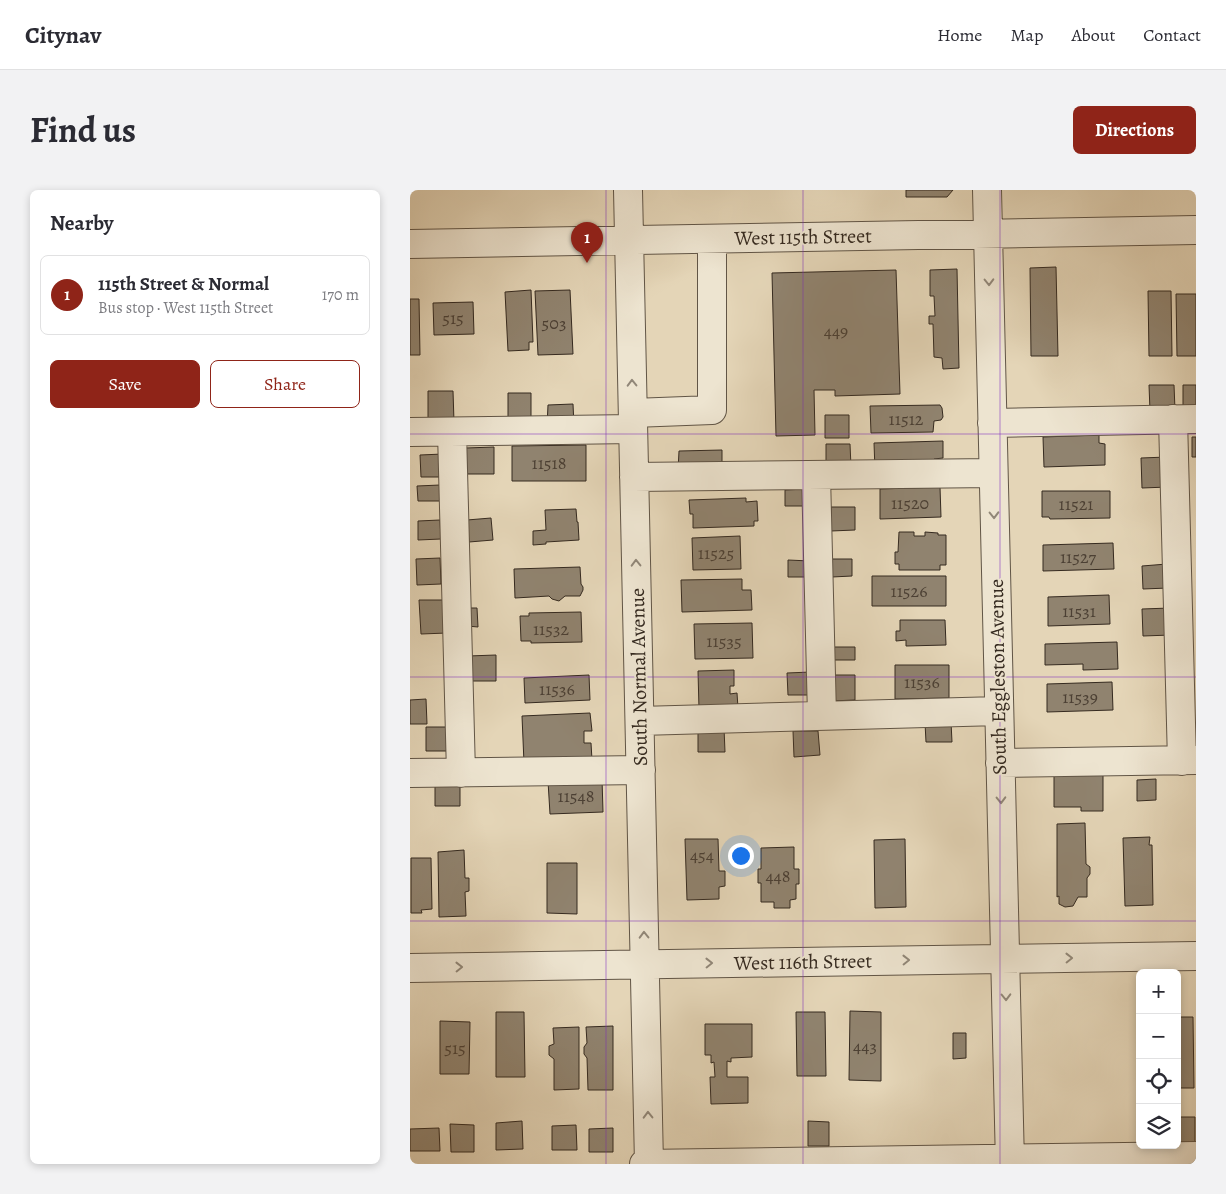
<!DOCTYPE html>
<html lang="en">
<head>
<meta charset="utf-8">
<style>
	:root { --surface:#fff; --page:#f2f2f3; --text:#2b2b33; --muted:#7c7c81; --line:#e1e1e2; --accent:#8f2418 }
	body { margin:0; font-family:Alegreya,serif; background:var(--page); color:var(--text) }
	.controls { position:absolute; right:15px; bottom:15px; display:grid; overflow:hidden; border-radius:8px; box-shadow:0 2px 8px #0003 }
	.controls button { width:45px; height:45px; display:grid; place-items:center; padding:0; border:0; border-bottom:1px solid var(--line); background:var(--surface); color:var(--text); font:25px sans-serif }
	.you { position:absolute; left:330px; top:665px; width:18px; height:18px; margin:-12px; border:4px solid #fff; border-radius:50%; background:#1a73e8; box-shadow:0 0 0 8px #1a73e833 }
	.badge { display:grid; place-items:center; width:32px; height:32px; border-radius:50%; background:var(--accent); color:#fff; font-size:16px; font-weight:700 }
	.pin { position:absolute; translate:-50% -41px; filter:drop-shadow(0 1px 2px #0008) }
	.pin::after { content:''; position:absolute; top:26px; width:18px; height:15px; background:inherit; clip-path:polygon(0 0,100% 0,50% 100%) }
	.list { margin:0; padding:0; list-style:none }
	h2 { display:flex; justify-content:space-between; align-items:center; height:65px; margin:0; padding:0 20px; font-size:21px }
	h2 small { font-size:16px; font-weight:400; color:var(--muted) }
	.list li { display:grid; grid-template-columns:32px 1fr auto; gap:15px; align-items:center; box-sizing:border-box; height:80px; margin:0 10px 10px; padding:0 10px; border:1px solid var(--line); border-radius:8px }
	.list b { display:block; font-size:19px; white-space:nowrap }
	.list p { margin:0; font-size:16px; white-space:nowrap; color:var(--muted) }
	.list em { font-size:16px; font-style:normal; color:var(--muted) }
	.actions { display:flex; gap:10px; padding:15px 20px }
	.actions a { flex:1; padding:11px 0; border:1px solid var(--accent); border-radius:8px; text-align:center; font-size:18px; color:var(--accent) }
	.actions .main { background:var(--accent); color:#fff }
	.icon { flex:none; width:28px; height:28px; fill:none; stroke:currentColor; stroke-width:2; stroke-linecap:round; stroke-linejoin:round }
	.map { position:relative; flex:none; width:786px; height:974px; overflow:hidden; border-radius:8px }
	header { display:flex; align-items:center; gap:30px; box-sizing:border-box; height:70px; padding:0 25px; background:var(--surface); border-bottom:1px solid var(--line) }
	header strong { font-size:24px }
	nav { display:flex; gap:28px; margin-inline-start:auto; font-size:18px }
	.intro { display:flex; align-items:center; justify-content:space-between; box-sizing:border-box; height:120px; padding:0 30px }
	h1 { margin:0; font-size:35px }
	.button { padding:12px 22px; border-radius:8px; background:var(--accent); color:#fff; font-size:18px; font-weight:700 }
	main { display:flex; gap:30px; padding:0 30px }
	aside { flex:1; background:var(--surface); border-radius:8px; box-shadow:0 2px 8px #0003 }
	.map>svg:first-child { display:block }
	.building { fill:#90836f; stroke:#352a20 }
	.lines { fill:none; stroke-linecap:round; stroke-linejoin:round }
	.minor-casing { stroke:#615546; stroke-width:30 }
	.minor { stroke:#ede4d0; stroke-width:28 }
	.oneway { stroke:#918778 }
	.grid { fill:none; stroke:#7b2cbf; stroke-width:1; stroke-opacity:0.55 }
	.labels { text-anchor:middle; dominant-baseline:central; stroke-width:4; stroke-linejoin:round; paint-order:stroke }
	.number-label { font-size:18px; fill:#4c4034 }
	.street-label { font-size:20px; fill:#352a20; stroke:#ede4d0 }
</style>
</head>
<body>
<header>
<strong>Citynav</strong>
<nav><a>Home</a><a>Map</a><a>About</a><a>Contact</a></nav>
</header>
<div class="intro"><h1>Find us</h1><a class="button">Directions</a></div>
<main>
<aside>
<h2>Nearby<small></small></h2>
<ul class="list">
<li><span class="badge">1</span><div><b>115th Street &amp; Normal</b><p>Bus stop · West 115th Street</p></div><em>170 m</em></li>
</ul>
<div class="actions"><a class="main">Save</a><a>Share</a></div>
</aside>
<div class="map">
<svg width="786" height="974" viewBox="0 0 786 974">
	<rect width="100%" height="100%" fill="#e4d5b7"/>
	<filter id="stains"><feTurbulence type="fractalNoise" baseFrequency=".004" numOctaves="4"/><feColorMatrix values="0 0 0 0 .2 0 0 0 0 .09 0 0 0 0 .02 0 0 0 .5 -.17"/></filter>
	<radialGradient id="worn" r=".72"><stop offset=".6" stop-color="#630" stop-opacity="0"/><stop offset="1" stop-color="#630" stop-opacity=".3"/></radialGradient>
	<!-- building -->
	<path class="building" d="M496,0H543L537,7H496Z
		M646,77L648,166H621L620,78Z
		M547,79L549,178L533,179L532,168L524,167L523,134H519V126H525L524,106H520V80Z
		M486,80L490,204L425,206V200H404L405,245L366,246L362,83Z
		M121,100L123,152H119V160L98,161L95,102Z
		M160,100L163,164L128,165L125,101Z
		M738,101H761L762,166H739Z
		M766,104H786V166H767Z
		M0,109H9L10,165H0Z
		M63,112L64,144L24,145L23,113Z
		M739,195H764L765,220L740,221Z
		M773,195H786V220H773Z
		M18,201H43L44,232L18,233Z
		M98,203H121V228L98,229Z
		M163,214L164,236L137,237L138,215Z
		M530,215L532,218L533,227L531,230L524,231L523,242L461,243L460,216Z
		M415,225H439V248H415Z
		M689,245V253L695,254V275L634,277L633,247Z
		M782,247H786V267H782Z
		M533,251V268L524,269V278L465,280L464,253Z
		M416,254H440L441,277L416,278Z
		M176,255V291H102V256Z
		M84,257V284H57L56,258Z
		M312,260V281H268L269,261Z
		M33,264L34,287H11L10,265Z
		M757,267L758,297L732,298L731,268Z
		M30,295V311H8L7,296Z
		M530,297L531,327L470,329V299Z
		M396,299L397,316H375V300Z
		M632,301H700V328L640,329L639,327H632Z
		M336,308V312L347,311L348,331H344V336L283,338V324H280L279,310Z
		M421,317H445V340L421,341Z
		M166,319L167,332H168L169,350L136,352V354L123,355V341L136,340L135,320Z
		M81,328L83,350L59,352L57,330Z
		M30,330L31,349L8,350V331Z
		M489,342H504V346H515V342L528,343V345H536V375H530V380H489V374H485V362H488Z
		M330,346L331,379L283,380L282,348Z
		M703,353L704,379L633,381V355Z
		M30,368L31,394L7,395L6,369Z
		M421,369H442V386L422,387Z
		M378,370L400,371V387H378Z
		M757,374L758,398L733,399L732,376Z
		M170,377L171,394L173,397V400L170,406H155L149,411L142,409L139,406L105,408L104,379Z
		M462,386H536V416H462Z
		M332,389V400H341L342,420L272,422L271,390Z
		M699,405L700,434L638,436V407Z
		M9,410H36L37,443L11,444Z
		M56,418H67L68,437L57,436Z
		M760,418L761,445L733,446L732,419Z
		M171,422L172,452L121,453V451H111L110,426H119V423Z
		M490,430H535L536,455L496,456V450L486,451V441H490Z
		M342,433L343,468L285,469L284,434Z
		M707,452L708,479L673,480V474L635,475V454Z
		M422,457H445V470H423Z
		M86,465V491H59L58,466Z
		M485,475H539V508L485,509Z
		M324,480V496H320V504L327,503L328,518L289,519L288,481Z
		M401,482V505H378L377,483Z
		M179,485L180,510L115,513L114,488Z
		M420,485H445V510L421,511Z
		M702,492L703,520L637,522V494Z
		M16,509L17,534H0V510Z
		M180,523L182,541H174V553H181L182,570L114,573L112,526Z
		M541,532L542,552H516L515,533Z
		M16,537H39V561H16Z
		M288,538H314L315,562H288Z
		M383,541H408L410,565L384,567Z
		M644,582L693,583V621H671V617H644Z
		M192,589L193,622L140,624L138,591Z
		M746,589V610L727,611V590Z
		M50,592V616H25V593Z
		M675,633L676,674L680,677V684L677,688V707H668L663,716L655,717L649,714V706L647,707V634Z
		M740,647L739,655H742L743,715L715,716L713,648Z
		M275,649H308L309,681H315V696L309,697V709L277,710Z
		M495,649L496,717L465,718L464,650Z
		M384,657V679H389V694H386V709L380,710V718H364V712H351V693H348V679H351V658Z
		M54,660L55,688H59V701L55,702L56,726L29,727L28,662Z
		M1,668H21L22,719L11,720L12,723H1Z
		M137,673H167V724L137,723Z
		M440,821L471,822V891L439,890Z
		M86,822H114L115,887H86Z
		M386,822H415L416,886H387Z
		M767,827H783L784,898H767Z
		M30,831L60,832L59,884H30Z
		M295,834H342V867L321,868V872L317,871V887H338V913L301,914L300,887H305L304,872L301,873V865H295Z
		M203,836V900H178L177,868L174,864V857L177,853L176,837Z
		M169,837V899L144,900V869L139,865V856L144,854L143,838Z
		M543,843H556V868L543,869Z
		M767,927H785V953H767Z
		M112,931L113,959L86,960V933Z
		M398,931L419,932V956H398Z
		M40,934L64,935V962H41Z
		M166,935L167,960H142V936Z
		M29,938L30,961H0V939Z
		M203,938V962H179V939Z"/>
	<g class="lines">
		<!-- minor casing -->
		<g class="minor-casing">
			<path id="minor" d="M218,0L239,974
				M577,0L600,974
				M0,54L786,40
				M223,223L302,220V49
				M763,229L772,571
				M582,233L786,229
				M0,242L223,239
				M42,242L51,583
				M406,285L412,526
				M224,287L583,283
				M230,531L589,521
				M590,573L786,570
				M0,583L231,580
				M0,778L786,766
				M234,974L786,966"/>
		</g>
		<!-- minor -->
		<use href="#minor" class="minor"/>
	</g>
	<!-- one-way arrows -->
	<defs><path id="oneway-chevron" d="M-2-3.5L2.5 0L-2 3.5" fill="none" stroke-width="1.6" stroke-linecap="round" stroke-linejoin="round" transform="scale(1.25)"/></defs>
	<g class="oneway">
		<use href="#oneway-chevron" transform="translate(579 92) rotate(89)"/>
		<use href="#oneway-chevron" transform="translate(222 193) rotate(-91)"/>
		<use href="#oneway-chevron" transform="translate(584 325) rotate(89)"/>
		<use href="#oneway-chevron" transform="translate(226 373) rotate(-91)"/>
		<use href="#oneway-chevron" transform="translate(591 610) rotate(89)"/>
		<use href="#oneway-chevron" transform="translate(234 745) rotate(-91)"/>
		<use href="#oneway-chevron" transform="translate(659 768) rotate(-1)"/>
		<use href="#oneway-chevron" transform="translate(496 770) rotate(-1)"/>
		<use href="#oneway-chevron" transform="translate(299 773) rotate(-1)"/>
		<use href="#oneway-chevron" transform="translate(49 777) rotate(-1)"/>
		<use href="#oneway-chevron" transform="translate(596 807) rotate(89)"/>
		<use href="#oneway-chevron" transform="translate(238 925) rotate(-91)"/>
	</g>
	<!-- grid -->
	<path class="grid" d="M196,0V974M393,0V974M590,0V974M0,244H786M0,487H786M0,731H786"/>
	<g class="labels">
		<!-- number labels -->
		<g class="number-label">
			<text x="43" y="128">515</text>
			<text x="144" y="133">503</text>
			<text x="426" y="141">449</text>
			<text x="496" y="229">11512</text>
			<text x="139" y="273">11518</text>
			<text x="500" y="313">11520</text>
			<text x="666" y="314">11521</text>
			<text x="306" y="363">11525</text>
			<text x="668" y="367">11527</text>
			<text x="499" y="401">11526</text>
			<text x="669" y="421">11531</text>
			<text x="141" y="439">11532</text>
			<text x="314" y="451">11535</text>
			<text x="512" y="492">11536</text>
			<text x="147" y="499">11536</text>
			<text x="670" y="507">11539</text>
			<text x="166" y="606">11548</text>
			<text x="292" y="665">454</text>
			<text x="368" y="686">448</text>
			<text x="455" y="856">443</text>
			<text x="45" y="858">515</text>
		</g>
		<!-- street labels -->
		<g class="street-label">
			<text transform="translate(393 47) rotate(-1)">West 115th Street</text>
			<text transform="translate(229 487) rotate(-91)">South Normal Avenue</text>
			<text transform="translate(588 487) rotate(-91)">South Eggleston Avenue</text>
			<text transform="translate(393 772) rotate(-1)">West 116th Street</text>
		</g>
	</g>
	<rect width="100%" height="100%" filter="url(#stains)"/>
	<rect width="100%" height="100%" fill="url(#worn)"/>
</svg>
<div class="controls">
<button>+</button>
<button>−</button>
<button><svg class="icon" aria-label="locate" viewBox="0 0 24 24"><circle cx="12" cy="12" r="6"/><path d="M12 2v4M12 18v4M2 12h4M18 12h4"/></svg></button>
<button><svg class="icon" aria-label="layers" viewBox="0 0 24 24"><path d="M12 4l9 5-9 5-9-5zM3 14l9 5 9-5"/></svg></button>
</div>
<div class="you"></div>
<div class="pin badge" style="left:177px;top:73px">1</div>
</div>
</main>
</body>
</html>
